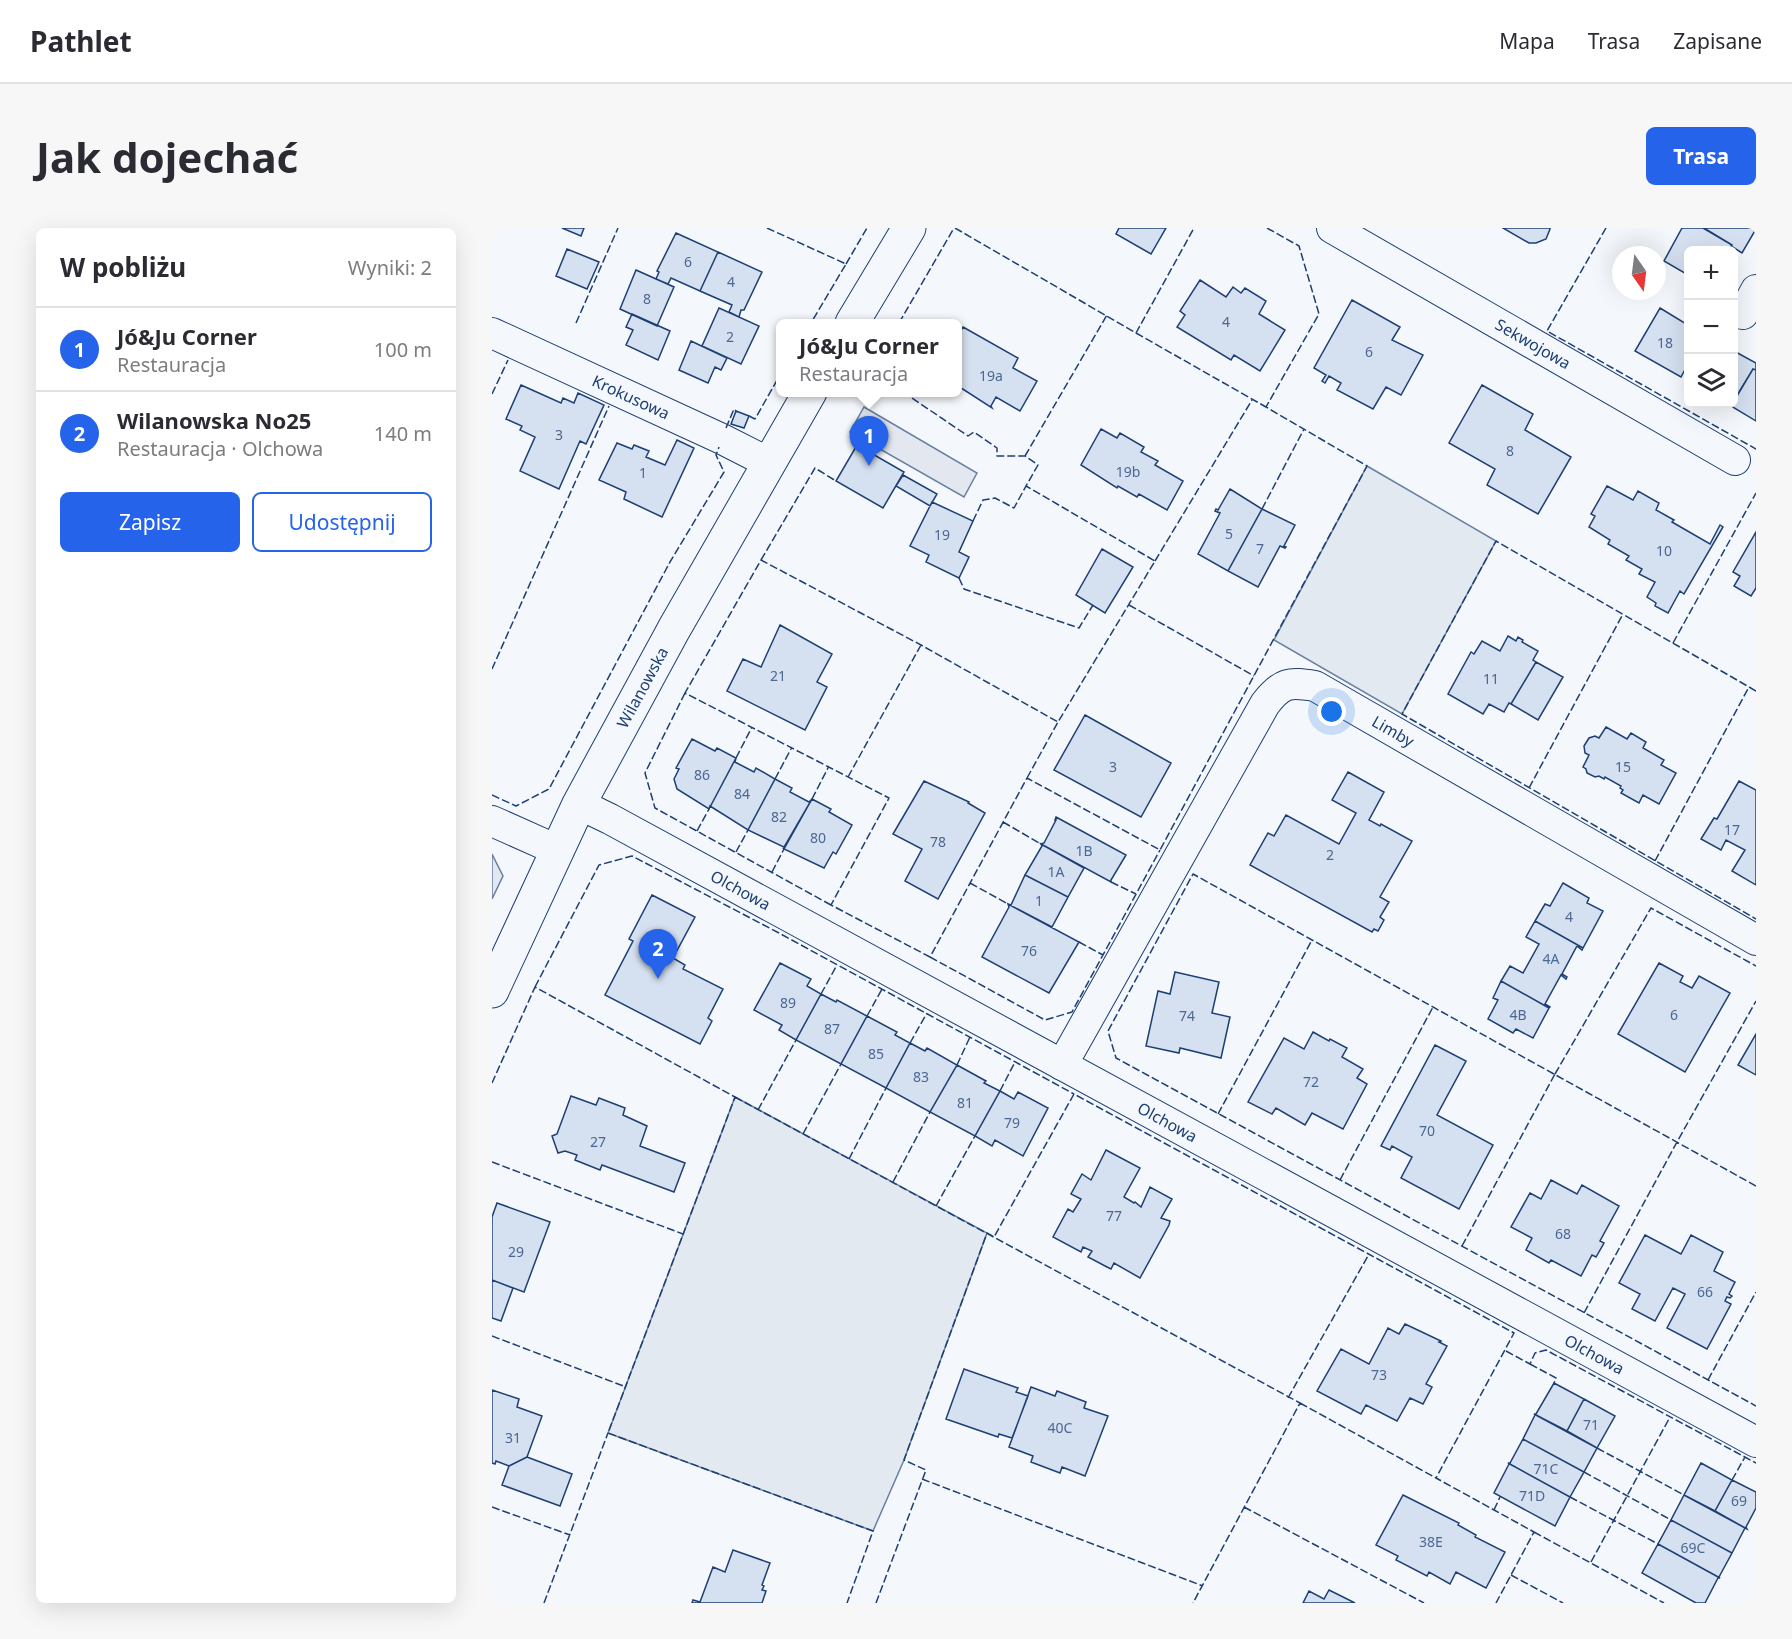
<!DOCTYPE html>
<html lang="pl">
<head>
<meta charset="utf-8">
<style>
	:root { --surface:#fff; --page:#f7f7f7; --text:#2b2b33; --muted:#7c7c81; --line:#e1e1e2; --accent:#2563eb }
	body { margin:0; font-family:"Noto Sans",sans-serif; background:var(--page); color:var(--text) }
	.controls { position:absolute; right:18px; top:18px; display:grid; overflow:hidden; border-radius:9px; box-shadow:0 6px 24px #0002 }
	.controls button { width:54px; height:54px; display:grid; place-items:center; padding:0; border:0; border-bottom:2px solid var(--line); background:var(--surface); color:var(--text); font:30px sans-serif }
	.compass { position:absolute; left:1120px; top:18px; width:54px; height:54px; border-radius:50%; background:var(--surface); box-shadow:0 6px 24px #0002; rotate:166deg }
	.you { position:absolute; left:840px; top:484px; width:21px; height:21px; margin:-15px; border:4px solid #fff; border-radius:50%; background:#1a73e8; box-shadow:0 0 0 9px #1a73e833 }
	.badge { display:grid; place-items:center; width:39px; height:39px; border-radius:50%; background:var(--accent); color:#fff; font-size:20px; font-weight:700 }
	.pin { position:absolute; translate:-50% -50px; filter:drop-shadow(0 2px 3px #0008) }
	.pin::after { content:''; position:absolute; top:32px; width:21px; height:18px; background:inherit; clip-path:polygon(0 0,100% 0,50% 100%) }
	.popup { position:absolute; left:284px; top:91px; width:186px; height:78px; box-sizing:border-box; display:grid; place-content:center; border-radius:9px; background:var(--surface); filter:drop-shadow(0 2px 4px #0005); font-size:20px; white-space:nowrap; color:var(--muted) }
	.popup b { font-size:22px; color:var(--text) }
	.popup::after { content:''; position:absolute; left:50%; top:100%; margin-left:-12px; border:12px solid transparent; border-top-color:var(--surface) }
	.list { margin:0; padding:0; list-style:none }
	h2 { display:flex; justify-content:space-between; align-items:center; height:78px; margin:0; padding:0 24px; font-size:26px }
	h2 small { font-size:20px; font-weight:400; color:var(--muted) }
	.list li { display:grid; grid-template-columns:39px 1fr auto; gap:18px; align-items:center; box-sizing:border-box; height:84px; padding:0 24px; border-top:2px solid var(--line) }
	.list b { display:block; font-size:22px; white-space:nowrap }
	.list p { margin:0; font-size:20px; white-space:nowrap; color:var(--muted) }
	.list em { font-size:20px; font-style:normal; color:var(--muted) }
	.actions { display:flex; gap:12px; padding:18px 24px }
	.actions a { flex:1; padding:14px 0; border:2px solid var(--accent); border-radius:9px; text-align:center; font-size:21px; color:var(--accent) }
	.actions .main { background:var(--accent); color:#fff }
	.icon { flex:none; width:33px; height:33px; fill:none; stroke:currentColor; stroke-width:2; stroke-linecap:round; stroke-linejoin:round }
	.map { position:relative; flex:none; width:1264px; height:1375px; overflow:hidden; border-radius:9px }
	header { display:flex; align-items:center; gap:36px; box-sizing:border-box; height:84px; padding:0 30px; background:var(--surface); border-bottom:2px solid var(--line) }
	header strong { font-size:28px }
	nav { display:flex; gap:33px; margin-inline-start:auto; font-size:21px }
	.intro { display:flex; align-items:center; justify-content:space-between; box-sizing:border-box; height:144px; padding:0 36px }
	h1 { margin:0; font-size:42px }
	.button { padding:15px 27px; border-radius:9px; background:var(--accent); color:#fff; font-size:21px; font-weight:700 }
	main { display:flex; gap:36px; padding:0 36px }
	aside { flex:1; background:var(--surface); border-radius:9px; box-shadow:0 6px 24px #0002 }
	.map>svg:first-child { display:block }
	.green { fill:#e3e9f0; stroke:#687fa3; stroke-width:1.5 }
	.parking { fill:#e3e8f0; stroke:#687fa3; stroke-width:1.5 }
	.building { fill:#d5e0f0; stroke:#1d3f73; stroke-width:1.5 }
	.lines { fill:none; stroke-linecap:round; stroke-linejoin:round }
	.street-casing { stroke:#1d3f73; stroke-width:32 }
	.secondary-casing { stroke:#1d3f73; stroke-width:35 }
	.street { stroke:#f4f7fb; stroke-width:30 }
	.secondary { stroke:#f4f7fb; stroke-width:33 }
	.fence { stroke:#1d3f73; stroke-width:1.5; stroke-dasharray:8 3; stroke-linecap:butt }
	.labels { text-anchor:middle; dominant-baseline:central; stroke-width:4.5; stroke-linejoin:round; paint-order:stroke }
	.number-label { font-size:14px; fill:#4b6792 }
	.street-label { font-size:16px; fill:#1d3f73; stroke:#f4f7fb }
</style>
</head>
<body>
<header>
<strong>Pathlet</strong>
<nav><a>Mapa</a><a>Trasa</a><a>Zapisane</a></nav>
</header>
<div class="intro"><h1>Jak dojechać</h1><a class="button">Trasa</a></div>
<main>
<aside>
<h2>W pobliżu<small>Wyniki: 2</small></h2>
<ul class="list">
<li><span class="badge">1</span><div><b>Jó&amp;Ju Corner</b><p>Restauracja</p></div><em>100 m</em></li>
<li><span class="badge">2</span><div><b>Wilanowska No25</b><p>Restauracja · Olchowa</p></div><em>140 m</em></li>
</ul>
<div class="actions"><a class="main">Zapisz</a><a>Udostępnij</a></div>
</aside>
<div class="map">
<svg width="1264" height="1375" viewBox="0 0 1264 1375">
	<rect width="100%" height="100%" fill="#f4f7fb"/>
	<!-- green -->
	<path class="green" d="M875,238L1004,313L910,486L782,412Z
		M243,869L495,1005L412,1232L381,1303L116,1205Z"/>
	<!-- parking -->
	<path class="parking" d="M372,179L485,245L472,269L358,204Z
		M0,626L11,648L0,671Z"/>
	<!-- building -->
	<path class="building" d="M70,0H92L89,8Z
		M627,0H674L659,26L624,6Z
		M1011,0H1058V1L1054,11L1044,15H1037Z
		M1190,0H1211L1240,17L1237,22H1196V47L1172,33Z
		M1212,0H1264V1L1250,25L1239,18L1240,17Z
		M184,5L226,24L208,63L179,50L176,56L164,51L167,44L165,43Z
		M75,21L107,34L95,61L64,48Z
		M226,24L270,44L252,82H249L247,89L237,84L240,77L208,63Z
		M144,42L182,59L165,98L128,81Z
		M708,52L734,69L741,59L749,65L753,60L774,73L767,86L793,102L768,143L742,127L739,132L685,99L693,87L688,83Z
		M860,72L908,99L900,112L931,127L909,167L894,159L881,181L845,162L849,155L837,148L833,155L830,153L834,147L822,140Z
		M227,80L267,98L249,136L210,118Z
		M1168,80L1196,97L1194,102L1196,104V136L1189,149L1143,123Z
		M140,86L178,103L166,132L134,117L141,102L134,99Z
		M471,99L526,130L521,140L545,153L528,183L504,169L499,178L500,180L466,158V108Z
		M199,113L235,130L229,142L223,139L216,155L187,142Z
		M1242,123L1264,135V142L1261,141L1244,169L1242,168Z
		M1261,141L1264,142V193L1239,178Z
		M29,157L69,175L71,170L82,175L86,165L112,177L94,216L88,213L67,261L28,243L43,209L28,202L30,198L14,191Z
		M990,157L1041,186L1033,202L1079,229L1046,286L995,257L1003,241L957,215Z
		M244,183L257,188L252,200L239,196Z
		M609,201L625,210L628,205L652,219L649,224L666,233L663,237L691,253L675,282L647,266L645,269L626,258L625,260L589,237Z
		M185,212L202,220L170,289L132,271L134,264L107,252L125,215L140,221L142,217L157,223L154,229L173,237Z
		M365,217L412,244L391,280L344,253Z
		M411,247L445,266L438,278L404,258Z
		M1115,258L1141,272L1146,263L1167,275L1164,282L1182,292L1180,294L1218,316L1228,297L1231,299L1192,366L1188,363L1176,385L1163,378L1164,375L1155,369L1163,354L1147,346L1150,341L1134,332L1137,328L1116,316L1118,312L1097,299L1103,288L1099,286Z
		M738,261L770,281L736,343L706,326L728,285L723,283L724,281L726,282Z
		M440,274L481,293L467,324L477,329L467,350L434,334L437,327L418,318Z
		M770,281L803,297L792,318L794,319L793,320L788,318L766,359L736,343Z
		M1264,304V360L1259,368L1242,358L1248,348L1241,344Z
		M610,321L641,339L613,385L584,367Z
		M288,397L340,426L325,454L335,459L313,502L235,463L251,431L269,439Z
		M1016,408L1024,413L1026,409L1031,412L1030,414L1046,423L1041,432L1044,434L1019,476L1017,475L1012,484L997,476L991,486L956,466L979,424L982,426L990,413L1008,423Z
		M1044,434L1071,449L1046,492L1019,476Z
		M593,487L679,535L649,589L562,542Z
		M1114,499L1135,511L1139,505L1154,514L1151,520L1172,532L1169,537L1184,545L1167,576L1151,567L1147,575L1129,565L1131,562L1128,560L1129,558L1113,549L1112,551L1107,548L1103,549L1095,545L1094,541L1091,539L1097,527L1093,525L1092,518L1097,510L1103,508L1107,510Z
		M200,511L223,523L225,520L244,530L217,581L185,561L182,551L187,541L184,540Z
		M244,530L243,534L262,544L264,540L283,551L256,602L218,578L217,581Z
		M856,544L892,564L877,592L888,598L889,596L920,613L888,669L897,674L888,689L892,692L886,703L882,701L880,704L758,637L776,605L782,608L794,587L847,616L864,585L840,572Z
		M283,551L300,560L298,564L317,574L320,571L291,621L292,619L256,602Z
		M432,553L477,574L476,575L493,585L446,671L413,653L430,621L401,606Z
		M1247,553L1264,562V657L1240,643L1253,622L1234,612L1229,622L1209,611L1222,590L1225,591Z
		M320,571L339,581L337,584L360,597L344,626L341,624L332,640L292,621Z
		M564,589L634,627L619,652V654L549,616L552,615L564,592H563Z
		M549,616L592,640L576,669L533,647L550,618Z
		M533,647L576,669L560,699L516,676L519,677Z
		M1071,655L1097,670L1095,675L1111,683L1091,720L1043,693L1053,676L1058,678Z
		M160,667L203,689L181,730L193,737L191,741L231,761L216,790L220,793L208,816L113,767L141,713L137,711Z
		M516,676L587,714L557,765L490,729L517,679Z
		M1043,693L1091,720L1090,722L1085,718L1070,746L1075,749L1074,751L1069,747L1053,776L1058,779L1057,780L1009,753L1018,738L1031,745L1047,716L1034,709Z
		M288,735L319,751L315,758L329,766L304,812L287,802L290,797L262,782Z
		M1167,735L1191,748L1188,754L1200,760L1207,748L1238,765L1193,844L1126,806Z
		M683,744L727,754L720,785L738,789L729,830L688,820L687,825L654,818L666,763L678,766Z
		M1009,753L1057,780L1041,810L1024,801L1021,805L996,791L1006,772L1001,770Z
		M329,766L344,774L345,772L375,788L349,836L304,812Z
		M375,788L405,804L403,807L418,815L394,860L349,836Z
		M821,804L837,813L838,811L855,820L850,829L871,841L865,850L875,856L851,901L820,885L813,897L784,880L780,886L756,874L792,810L812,821Z
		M1264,806V847L1246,837Z
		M418,815L433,823L435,820L465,837L438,884L394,860Z
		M943,817L974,833L945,887L1001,917L967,981L909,950L920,929L900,918L898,922L889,918Z
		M465,837L494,853L492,855L508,863L483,908L438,884Z
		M508,863L522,871L526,864L556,880L531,928L503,912L500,918L483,908Z
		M79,868L104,877L107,870L133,880L131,887L155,898L148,918L193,935L182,964L110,937L108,942L83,932L85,927L73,923L66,925L60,908L65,906Z
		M614,922L648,940L632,969L642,975L643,974L649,979L658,959L680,971L669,990L678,993L677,997L648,1050L622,1035L619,1041L615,1039L596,1029L600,1023L591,1019L589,1024L561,1009L576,981L581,984L589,971L579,966L590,946L599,952Z
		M1059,952L1085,966L1090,957L1127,978L1108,1013L1112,1015L1104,1029L1100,1027L1089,1048L1059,1032L1057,1035L1034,1022L1040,1010L1019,999L1038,965L1049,971Z
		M5,975L58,994L32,1064L0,1052V989Z
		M1153,1007L1189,1026L1199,1007L1231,1024L1222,1043L1243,1054L1237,1066L1240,1068L1238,1070L1235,1069L1233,1073L1239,1076L1215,1121L1175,1100L1193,1066L1181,1060L1163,1093L1140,1081L1148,1066L1127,1055Z
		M0,1052L21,1060L9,1093L0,1090Z
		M913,1096L949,1113L947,1114L955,1118L934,1156L940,1159L931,1176L918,1170L905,1193L874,1177L869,1186L825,1163L849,1121L877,1136L896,1100L907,1106Z
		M472,1141L526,1160L524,1164L536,1168L520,1210L507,1206L506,1209L454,1191Z
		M1062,1155L1092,1171L1075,1203L1042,1186H1044Z
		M539,1159L563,1168L565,1163L594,1174L592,1180L616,1188L593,1248L570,1239L568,1245L539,1234L541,1228L517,1219Z
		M0,1162L27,1171L25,1179L50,1188L35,1229L17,1238L4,1233L3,1236L0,1235Z
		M1092,1171L1123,1188L1105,1220L1075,1203Z
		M1042,1186L1105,1220L1092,1244L1031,1211L1043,1187Z
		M1031,1211L1092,1244L1078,1269L1016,1235H1018Z
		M35,1229L80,1246L68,1278L10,1257L17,1238Z
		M1016,1235L1078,1269L1063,1298L1002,1265L1017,1236Z
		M1209,1235L1240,1252L1223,1283L1192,1267Z
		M1240,1252L1264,1264V1280L1254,1299L1255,1301L1223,1283Z
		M911,1267L967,1295L966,1297L984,1307L983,1309L1013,1324L994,1360L964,1344L958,1356L937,1344L935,1348L904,1332L906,1328L884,1317Z
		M1192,1267L1255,1301L1253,1300L1240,1325L1179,1292Z
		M1179,1292L1240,1325L1227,1349L1228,1350L1166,1316Z
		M1166,1316L1228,1350H1226L1213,1375H1204L1150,1345Z
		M241,1322L278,1335L270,1357L272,1358L270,1362L274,1363L270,1375H200L201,1372L208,1374L221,1339L233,1344Z
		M837,1362L863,1375H811L817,1363L832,1371Z"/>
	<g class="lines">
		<!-- street casing -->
		<g class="street-casing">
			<g id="street">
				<path id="s1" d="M840,0L1243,232"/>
				<path d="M1251,86L1264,62"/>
				<path id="s2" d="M0,105L230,211L277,235"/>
				<path id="s3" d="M87,576L118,591L1264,1214"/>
				<path d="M0,593L65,622"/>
				<path id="s4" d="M570,837L773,476C790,454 797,454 823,458L1264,712"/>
			</g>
		</g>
		<!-- secondary casing -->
		<g class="secondary-casing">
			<g id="secondary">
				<path d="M360,95L417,0"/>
				<path id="s5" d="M0,763L87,576L182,401L318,164"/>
			</g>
		</g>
		<!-- street -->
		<use href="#street" class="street"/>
		<!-- secondary -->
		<use href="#secondary" class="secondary"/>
		<!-- fence -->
		<path class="fence" d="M275,0L354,36L319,95
			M463,0L644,105L702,0
			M1114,0L1055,103L1264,221
			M354,36L375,0
			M84,95L126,0
			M407,95L462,0
			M644,105L774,179
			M411,164L476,208L482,204L505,220V228H533L546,237L534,258L663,333L566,494L429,417L269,332L193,465L397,570L339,677L438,729L535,550L668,622L875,238L774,179L827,86L807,18L775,0
			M0,166L16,132
			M257,188L263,191L288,147
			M234,200L242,181L244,183
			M533,228L615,87
			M770,281L812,201
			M481,293L491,272L503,270L522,280L534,258
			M269,332L323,240L344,253
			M663,333L760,172
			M467,350L472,361L587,400L601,377
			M637,377L762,448
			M1181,415L1264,265
			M0,441L117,178
			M1264,463L1004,313L910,486L1264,691
			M193,465L153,545L163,580L339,677
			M244,530L260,499
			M356,549L429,417
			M535,550L566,494
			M283,551L300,519
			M1037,560L1131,386
			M0,567L24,578L57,561L178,334L232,244L224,227L227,219
			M320,571L337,538
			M511,594L549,616
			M205,603L217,581
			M244,624L256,602
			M1163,633L1257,459
			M280,644L292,621
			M619,654L644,666
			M478,655L516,676
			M587,714L611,727
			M438,729L553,792L580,784L668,622
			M43,759L107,637L140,628L287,705L582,866
			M329,766L345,737
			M375,788L390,761
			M418,815L435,785
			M465,837L478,809
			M1063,846L1159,680L1264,738
			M0,855L43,759L243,869L116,1205L381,1303L355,1375
			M508,863L523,834
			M243,869L808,1175L701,1375
			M266,882L304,812
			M726,886L820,712
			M311,906L349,836
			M357,931L394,860
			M0,934L191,1006
			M848,952L941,779L943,780
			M401,954L438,884
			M1264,958L701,646L616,803L624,830L1264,1178
			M444,978L483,908
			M970,1018L1063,846L1061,845
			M1092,1085L1185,914L1264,773
			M0,1108L134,1159
			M1014,1123L1038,1136L1043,1125L1054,1122L1264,1235
			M1038,1136L1064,1150L1062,1155
			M1216,1152L1264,1064
			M796,1170L877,1026
			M808,1175L944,1250
			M1105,1220L1192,1267
			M1092,1244L1179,1292
			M430,1251L711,1358
			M1240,1252L1253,1229
			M1078,1269L1166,1316
			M0,1279L78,1307
			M752,1279L932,1375
			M1002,1282L1008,1269
			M1042,1304L1172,1375
			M1099,1334L1178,1189
			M1019,1347L1071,1375
			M52,1375L116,1205
			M384,1375L434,1242L412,1232L495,1005L502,1009L582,866L1022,1105L944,1250L1042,1304L1004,1375"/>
	</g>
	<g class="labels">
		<!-- number labels -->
		<g class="number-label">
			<text x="196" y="33">6</text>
			<text x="239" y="53">4</text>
			<text x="155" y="70">8</text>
			<text x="734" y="93">4</text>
			<text x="238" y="108">2</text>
			<text x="1173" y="114">18</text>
			<text x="877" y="123">6</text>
			<text x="499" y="147">19a</text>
			<text x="67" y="206">3</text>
			<text x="1018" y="222">8</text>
			<text x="636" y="243">19b</text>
			<text x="151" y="244">1</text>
			<text x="737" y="305">5</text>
			<text x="450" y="306">19</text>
			<text x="768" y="320">7</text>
			<text x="1172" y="322">10</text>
			<text x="286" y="447">21</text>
			<text x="999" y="450">11</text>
			<text x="621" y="538">3</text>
			<text x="1131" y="538">15</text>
			<text x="210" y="546">86</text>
			<text x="250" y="565">84</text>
			<text x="287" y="588">82</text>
			<text x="1240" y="601">17</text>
			<text x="326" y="609">80</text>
			<text x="446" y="613">78</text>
			<text x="592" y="622">1B</text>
			<text x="838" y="626">2</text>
			<text x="564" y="643">1A</text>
			<text x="547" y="672">1</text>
			<text x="1077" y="688">4</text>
			<text x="537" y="722">76</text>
			<text x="1059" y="730">4A</text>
			<text x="296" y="774">89</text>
			<text x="1026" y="786">4B</text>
			<text x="1182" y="786">6</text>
			<text x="695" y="787">74</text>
			<text x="340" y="800">87</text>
			<text x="384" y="825">85</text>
			<text x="429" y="848">83</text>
			<text x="819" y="853">72</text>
			<text x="473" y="874">81</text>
			<text x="520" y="894">79</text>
			<text x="935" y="902">70</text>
			<text x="106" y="913">27</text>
			<text x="622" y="987">77</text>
			<text x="1071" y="1005">68</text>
			<text x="24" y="1023">29</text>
			<text x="1213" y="1063">66</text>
			<text x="887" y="1146">73</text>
			<text x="1099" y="1196">71</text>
			<text x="568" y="1199">40C</text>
			<text x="21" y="1209">31</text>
			<text x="1054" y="1240">71C</text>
			<text x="1040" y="1267">71D</text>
			<text x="1247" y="1272">69</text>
			<text x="939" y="1313">38E</text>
			<text x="1201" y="1319">69C</text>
		</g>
		<!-- street labels -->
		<g class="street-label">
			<text stroke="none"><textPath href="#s1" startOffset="232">Sekwojowa</textPath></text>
			<text stroke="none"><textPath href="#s2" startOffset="153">Krokusowa</textPath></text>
			<text stroke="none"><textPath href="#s5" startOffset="339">Wilanowska</textPath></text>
			<text stroke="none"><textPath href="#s4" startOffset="562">Limby</textPath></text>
			<text stroke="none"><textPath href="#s3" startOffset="183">Olchowa</textPath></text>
			<text stroke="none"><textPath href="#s3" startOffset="669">Olchowa</textPath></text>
			<text stroke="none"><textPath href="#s3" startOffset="1155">Olchowa</textPath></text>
		</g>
	</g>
</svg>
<div class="controls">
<button>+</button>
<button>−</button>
<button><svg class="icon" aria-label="layers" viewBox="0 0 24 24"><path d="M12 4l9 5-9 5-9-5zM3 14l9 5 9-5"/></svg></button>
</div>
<svg class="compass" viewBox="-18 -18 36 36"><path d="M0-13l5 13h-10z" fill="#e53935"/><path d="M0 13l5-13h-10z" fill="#7c7c81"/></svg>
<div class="you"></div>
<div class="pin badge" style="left:377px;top:238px">1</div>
<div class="popup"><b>Jó&amp;Ju Corner</b>Restauracja</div>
<div class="pin badge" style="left:166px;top:751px">2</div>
</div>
</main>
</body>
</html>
